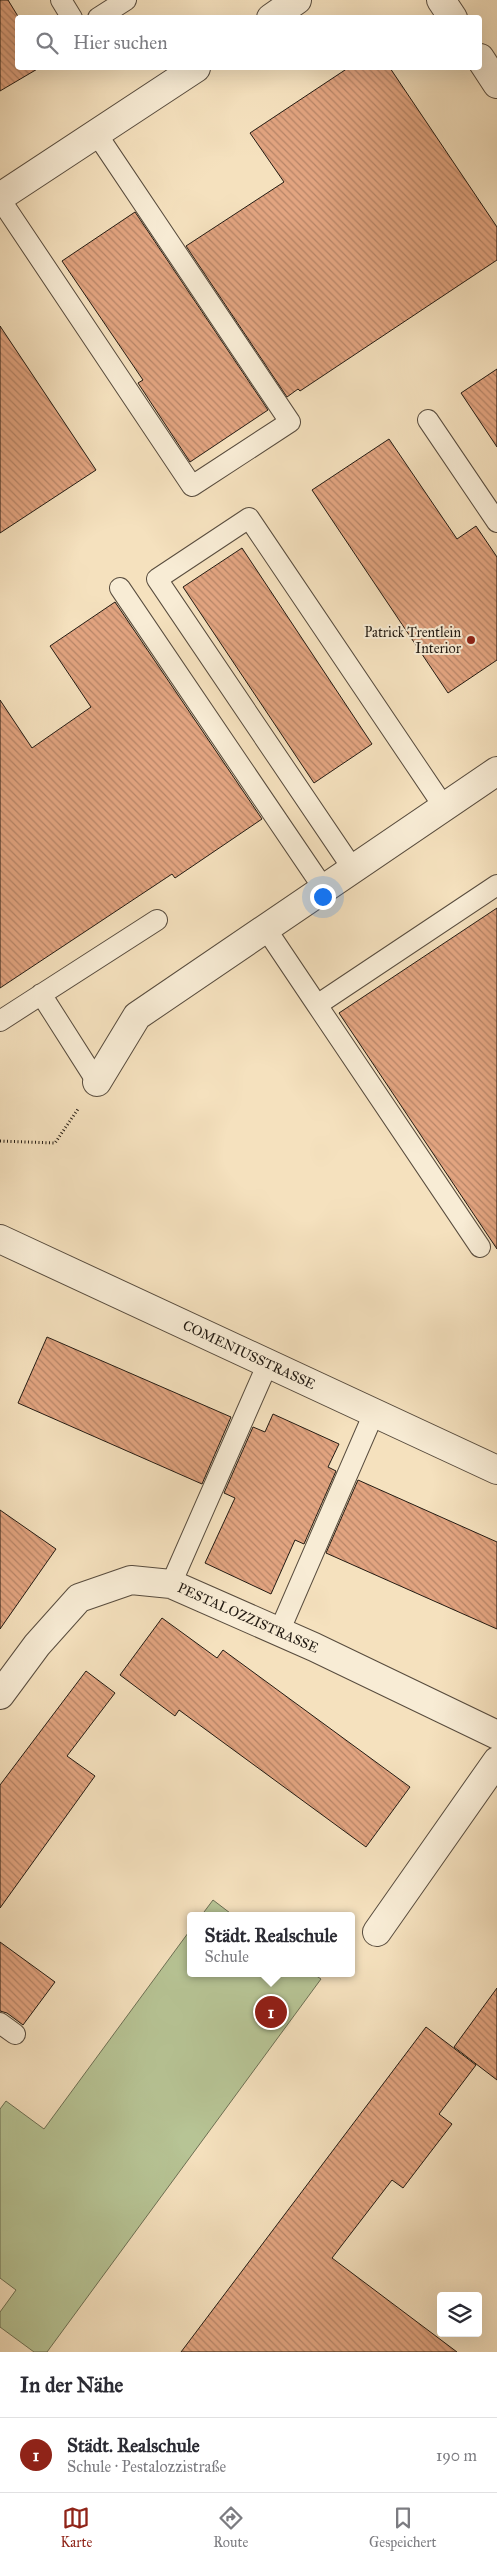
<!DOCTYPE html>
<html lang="de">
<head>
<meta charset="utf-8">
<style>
	:root { --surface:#fff; --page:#f7f7f7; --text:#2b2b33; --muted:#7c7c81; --line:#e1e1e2; --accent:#8f2418 }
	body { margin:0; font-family:"IM FELL Great Primer",serif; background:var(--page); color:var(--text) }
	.controls { position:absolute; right:15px; bottom:15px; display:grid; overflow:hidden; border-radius:5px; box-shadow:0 5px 20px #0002 }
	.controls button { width:45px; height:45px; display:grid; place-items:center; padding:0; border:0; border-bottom:1px solid var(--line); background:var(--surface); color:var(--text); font:25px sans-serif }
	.you { position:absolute; left:322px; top:896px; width:18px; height:18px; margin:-12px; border:4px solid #fff; border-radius:50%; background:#1a73e8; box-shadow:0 0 0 8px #1a73e833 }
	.badge { display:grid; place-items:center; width:32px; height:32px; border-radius:50%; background:var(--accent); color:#fff; font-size:16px; font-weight:700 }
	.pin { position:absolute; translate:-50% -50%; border:2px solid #fff; box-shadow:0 1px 5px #0006 }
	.popup { position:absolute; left:187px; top:1912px; width:168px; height:65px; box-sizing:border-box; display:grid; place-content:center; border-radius:5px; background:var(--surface); filter:drop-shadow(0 1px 4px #0005); font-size:16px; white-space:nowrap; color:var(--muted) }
	.popup b { font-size:19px; color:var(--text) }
	.popup::after { content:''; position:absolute; left:50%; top:100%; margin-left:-10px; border:10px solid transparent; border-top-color:var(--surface) }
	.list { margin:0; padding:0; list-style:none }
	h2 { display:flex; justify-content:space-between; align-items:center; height:65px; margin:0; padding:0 20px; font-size:21px }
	h2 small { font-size:16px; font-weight:400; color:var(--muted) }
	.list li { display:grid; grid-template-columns:32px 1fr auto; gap:15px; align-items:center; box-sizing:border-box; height:75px; padding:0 20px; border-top:1px solid var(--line) }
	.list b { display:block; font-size:19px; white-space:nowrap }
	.list p { margin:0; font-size:16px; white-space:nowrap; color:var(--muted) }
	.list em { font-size:16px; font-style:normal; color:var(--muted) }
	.icon { flex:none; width:28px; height:28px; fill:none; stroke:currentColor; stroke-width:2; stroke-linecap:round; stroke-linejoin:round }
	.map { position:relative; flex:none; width:497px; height:2352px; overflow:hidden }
	.search { position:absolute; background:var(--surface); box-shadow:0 5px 20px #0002; left:15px; right:15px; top:15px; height:55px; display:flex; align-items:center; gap:12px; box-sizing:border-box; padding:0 18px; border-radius:5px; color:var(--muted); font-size:19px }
	.sheet { height:140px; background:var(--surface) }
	nav { display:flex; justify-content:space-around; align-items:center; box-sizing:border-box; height:70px; border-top:1px solid var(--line); background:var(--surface); font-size:14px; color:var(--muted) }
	nav a { display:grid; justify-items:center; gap:2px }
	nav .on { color:var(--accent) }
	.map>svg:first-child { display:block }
	.pitch { fill:#b7c495; stroke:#6d7054 }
	.building { fill:url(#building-back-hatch); stroke:#231b13 }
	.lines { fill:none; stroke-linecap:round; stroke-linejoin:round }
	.lane-casing { stroke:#584c3e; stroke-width:22 }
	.street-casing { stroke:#584c3e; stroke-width:30 }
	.path { stroke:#231b13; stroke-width:3; stroke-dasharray:1 2.5; stroke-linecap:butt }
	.lane { stroke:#f8ecd5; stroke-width:20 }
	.street { stroke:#f8ecd5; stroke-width:28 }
	.poi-dot { fill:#8f2418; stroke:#f8ecd5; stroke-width:2 }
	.labels { text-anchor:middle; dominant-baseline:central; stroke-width:4; stroke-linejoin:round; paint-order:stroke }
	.poi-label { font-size:14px; fill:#231b13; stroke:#f8ecd5; text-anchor:end }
	.street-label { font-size:14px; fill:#231b13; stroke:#f8ecd5 }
</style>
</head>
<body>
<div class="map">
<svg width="497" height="2352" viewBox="0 0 497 2352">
	<defs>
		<pattern id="building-back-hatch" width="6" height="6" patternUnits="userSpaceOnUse" patternTransform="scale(1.25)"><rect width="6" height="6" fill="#e2a480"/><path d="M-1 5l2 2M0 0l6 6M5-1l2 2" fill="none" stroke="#b78568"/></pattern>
	</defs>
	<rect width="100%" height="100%" fill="#f5e1be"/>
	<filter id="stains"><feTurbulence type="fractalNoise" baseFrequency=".004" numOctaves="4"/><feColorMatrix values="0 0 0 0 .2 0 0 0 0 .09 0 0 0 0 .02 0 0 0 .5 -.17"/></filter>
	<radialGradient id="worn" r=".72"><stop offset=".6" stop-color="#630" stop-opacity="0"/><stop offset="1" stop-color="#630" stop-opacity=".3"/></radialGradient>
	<!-- pitch -->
	<path class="pitch" d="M213,1900L234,1916H201Z
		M191,1929V1973H312L321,1979L47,2352H34L0,2327V2312L16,2290L0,2278V2109L6,2101L44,2129Z"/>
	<!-- building -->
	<path class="building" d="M0,0H8L19,18L18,68H39L0,91Z
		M348,68H390L497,227V260L300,391L298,389L287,397L186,246L284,182L250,133Z
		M135,212L268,410L190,462L138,383L143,380L62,261Z
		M0,326L96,470L0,533Z
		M497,369V447L461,393Z
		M389,439L457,539L476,526L497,557V660L448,693L312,490Z
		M242,548L372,744L314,783L183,587Z
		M115,602L262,819L175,878L172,874L0,988V700L32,748L91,707L50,646Z
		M497,908V1249L339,1013Z
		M47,1337L231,1417L202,1484L18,1403Z
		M273,1414L339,1444L328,1467L336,1471L304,1544L295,1540L271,1594L205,1563L235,1498L224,1493L253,1427L265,1432Z
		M358,1480L497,1542V1629L326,1553Z
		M0,1510L56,1549L0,1629Z
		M162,1618L217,1658L223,1650L410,1787L366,1847L179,1710L175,1716L120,1675Z
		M86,1671L115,1693L67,1756L95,1776L0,1908V1785Z
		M0,1942L55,1982L23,2025L7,2013L0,2011Z
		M497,1988V2080L454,2047Z
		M426,2027L476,2065L439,2114L452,2124L403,2188L392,2180L332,2258L457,2352H181Z"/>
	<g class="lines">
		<!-- lane casing -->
		<g class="lane-casing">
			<path id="lane" d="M61,0L72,18
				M98,18L126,0
				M0,199L192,486L290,422L96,133
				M428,420L497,522
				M120,588L324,889
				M353,869L157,579L249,518L444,807
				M266,929L317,1005L497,885
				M41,994L97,1082
				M317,1005L480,1247
				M0,1021L157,920
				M171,1584L268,1363
				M279,1632L374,1413
				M0,2023L15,2034"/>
		</g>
		<!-- street casing -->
		<g class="street-casing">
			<path id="street" d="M441,0L453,18
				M271,18L297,0
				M480,58L497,84
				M0,197L196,68
				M97,1082L137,1016L497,771
				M0,1239L497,1470
				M0,1695L37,1645L79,1598L131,1580L171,1584L314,1647L497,1735
				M377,1932L497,1761"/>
		</g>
		<!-- path -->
		<path class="path" d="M0,1141L55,1143L78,1109"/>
		<!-- lane -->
		<use href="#lane" class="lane"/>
		<!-- street -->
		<use href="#street" class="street"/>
	</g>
	<!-- markers -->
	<circle class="poi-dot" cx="471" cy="640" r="5"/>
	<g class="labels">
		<!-- poi labels -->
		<g class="poi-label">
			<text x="461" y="632">Patrick Trentlein<tspan x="461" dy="16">Interior</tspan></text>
		</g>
		<!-- street labels -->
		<g class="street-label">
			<text transform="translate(249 1355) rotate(25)">COMENIUSSTRASSE</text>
			<text transform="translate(248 1618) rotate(24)">PESTALOZZISTRASSE</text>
		</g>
	</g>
	<rect width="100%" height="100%" filter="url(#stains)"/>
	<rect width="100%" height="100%" fill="url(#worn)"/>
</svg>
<div class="controls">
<button><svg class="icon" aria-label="layers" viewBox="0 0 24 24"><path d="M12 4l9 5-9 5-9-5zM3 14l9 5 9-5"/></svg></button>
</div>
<div class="you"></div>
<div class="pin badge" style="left:271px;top:2012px">1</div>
<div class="popup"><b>Städt. Realschule</b>Schule</div>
<div class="search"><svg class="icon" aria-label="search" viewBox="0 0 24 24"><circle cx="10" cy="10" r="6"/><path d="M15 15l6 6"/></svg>Hier suchen</div>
</div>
<section class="sheet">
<h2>In der Nähe<small></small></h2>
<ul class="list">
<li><span class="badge">1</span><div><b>Städt. Realschule</b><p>Schule · Pestalozzistraße</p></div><em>190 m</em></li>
</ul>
</section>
<nav>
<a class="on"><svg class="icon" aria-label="map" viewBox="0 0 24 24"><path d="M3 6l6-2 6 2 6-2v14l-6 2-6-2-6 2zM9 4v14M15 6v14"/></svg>Karte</a>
<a><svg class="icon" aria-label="directions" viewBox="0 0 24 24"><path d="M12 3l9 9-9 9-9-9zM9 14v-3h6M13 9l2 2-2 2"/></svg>Route</a>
<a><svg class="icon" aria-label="saved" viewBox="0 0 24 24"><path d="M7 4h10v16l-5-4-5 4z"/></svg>Gespeichert</a>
</nav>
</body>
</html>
